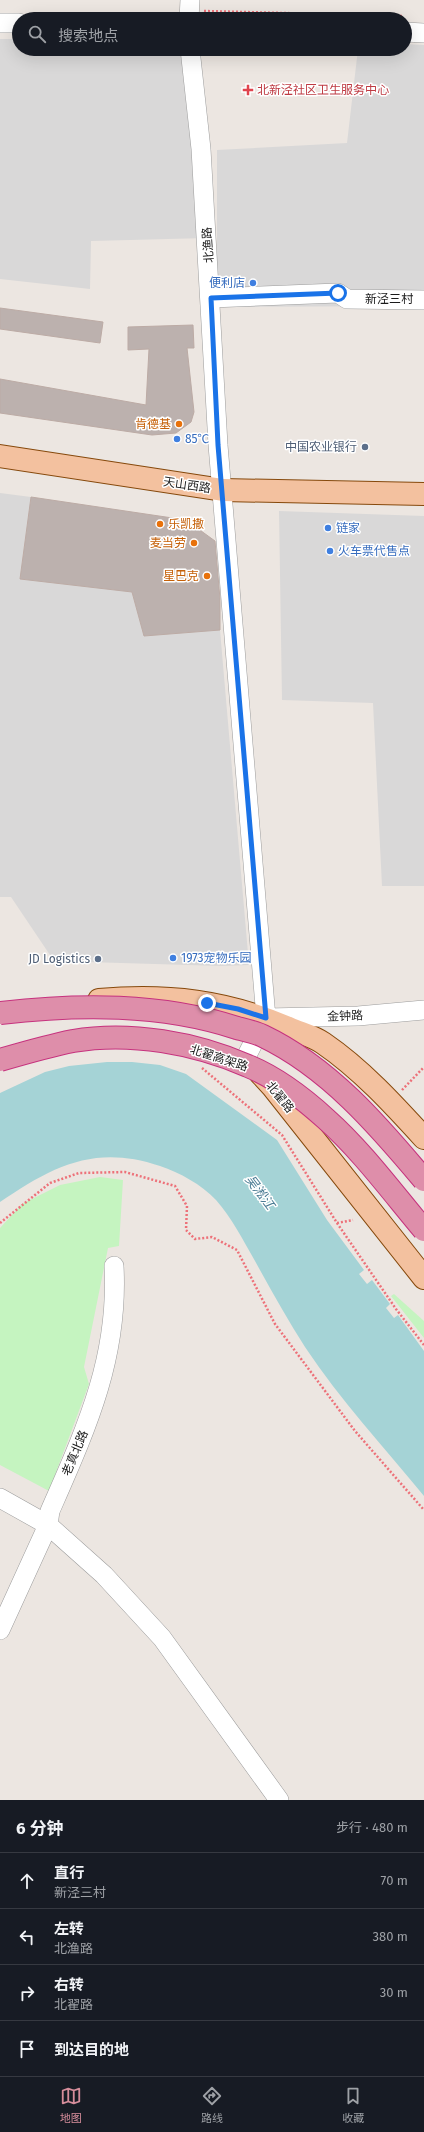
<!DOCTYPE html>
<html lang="zh">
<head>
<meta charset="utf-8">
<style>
	:root { --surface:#171b24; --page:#242831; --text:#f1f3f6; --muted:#9ea1a6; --line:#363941; --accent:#d68d9b }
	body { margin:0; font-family:"Fira Sans","Noto Sans SC",sans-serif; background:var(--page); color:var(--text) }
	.stop { position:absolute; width:12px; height:12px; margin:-9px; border:3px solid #1a73e8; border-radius:50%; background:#fff }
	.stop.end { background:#1a73e8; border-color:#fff; box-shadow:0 1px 4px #0008 }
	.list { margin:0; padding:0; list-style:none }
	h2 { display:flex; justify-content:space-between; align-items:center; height:52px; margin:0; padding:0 16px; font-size:17px }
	h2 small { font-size:13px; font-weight:400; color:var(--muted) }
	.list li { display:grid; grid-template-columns:26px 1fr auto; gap:12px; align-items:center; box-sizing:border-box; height:56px; padding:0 16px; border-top:1px solid var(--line) }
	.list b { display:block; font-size:15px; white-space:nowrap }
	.list p { margin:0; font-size:13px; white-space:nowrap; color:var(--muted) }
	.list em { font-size:13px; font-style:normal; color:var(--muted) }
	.icon { flex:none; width:22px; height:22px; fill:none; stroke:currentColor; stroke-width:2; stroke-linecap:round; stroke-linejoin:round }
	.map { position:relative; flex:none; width:424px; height:1800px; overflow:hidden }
	.search { position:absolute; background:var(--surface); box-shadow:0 4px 16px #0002; left:12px; right:12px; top:12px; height:44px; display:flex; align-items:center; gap:10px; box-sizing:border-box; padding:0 14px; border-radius:22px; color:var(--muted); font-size:15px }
	.sheet { height:276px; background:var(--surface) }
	nav { display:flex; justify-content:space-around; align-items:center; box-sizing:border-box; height:56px; border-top:1px solid var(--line); background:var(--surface); font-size:11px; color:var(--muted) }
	nav a { display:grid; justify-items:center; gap:2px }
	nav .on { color:var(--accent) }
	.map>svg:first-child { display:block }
	.residential { fill:#d9d8d8 }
	.park { fill:#c5f4c0 }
	.water { fill:#a5d3d6 }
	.building { fill:#bcb1ae; stroke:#bcaba5 }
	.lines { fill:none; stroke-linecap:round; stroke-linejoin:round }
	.minor-casing { stroke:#9c9c9c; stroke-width:20 }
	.major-casing { stroke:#86490c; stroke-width:24 }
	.path { stroke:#ed7179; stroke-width:2.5; stroke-dasharray:2 2; stroke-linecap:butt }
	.minor { stroke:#fff; stroke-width:19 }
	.major { stroke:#f3c19f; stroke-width:22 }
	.highway-bridge-casing { stroke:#c6327e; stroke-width:24; stroke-linecap:butt }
	.highway-bridge { stroke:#de8eaa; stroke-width:22 }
	.route { stroke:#1a73e8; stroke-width:5 }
	.health-dot { fill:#e0444e; stroke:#fff; stroke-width:1.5 }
	.shop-dot { fill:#3f7fe0; stroke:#fff; stroke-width:1.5 }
	.food-dot { fill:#e8710a; stroke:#fff; stroke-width:1.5 }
	.service-dot { fill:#5c6f8a; stroke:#fff; stroke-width:1.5 }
	.labels { text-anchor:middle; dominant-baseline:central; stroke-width:3; stroke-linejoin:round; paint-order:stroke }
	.health-label { font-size:12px; fill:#be3a42; stroke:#fff; text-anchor:start }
	.street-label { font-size:12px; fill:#1b1b1b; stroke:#fff }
	.shop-label { font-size:12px; fill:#366cbe; stroke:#fff; text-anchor:start }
	.food-label { font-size:12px; fill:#c56008; stroke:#fff; text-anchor:end }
	.service-label { font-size:12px; fill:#4e5e75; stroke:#fff; text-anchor:end }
	.water-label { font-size:13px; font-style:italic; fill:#4a7b93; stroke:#fff }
</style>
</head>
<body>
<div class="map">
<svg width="424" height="1800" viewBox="0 0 424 1800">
	<rect width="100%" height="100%" fill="#ece6e1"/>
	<!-- residential -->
	<path class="residential" d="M0,39H19V49H191L207,238L91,241L90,289L0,279Z
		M405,44L424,45V306L221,307L217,286V150L347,143L358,49H405Z
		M0,493L31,497L20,579L132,592L144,636L220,630L249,965L222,966L54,961L11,897H0Z
		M279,511L424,516V886H382L373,703L282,700Z"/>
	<!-- park -->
	<path class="park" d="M100,1177L123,1180L119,1246L108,1248L84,1367L89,1384L49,1491L0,1465V1228L22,1204L60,1185Z
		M394,1294L424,1321V1338L391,1296Z"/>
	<!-- water -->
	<path class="water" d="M107,1062H132L160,1065L186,1074L277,1140L327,1220L364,1270L359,1274L367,1284L372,1280L390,1304L386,1308L394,1318L398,1315L424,1351V1496C384,1447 340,1400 305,1347C287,1319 271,1290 255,1261C243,1240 232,1218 216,1200C201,1184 180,1173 160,1166C95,1144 53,1166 0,1202V1093L45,1072L69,1066Z"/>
	<!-- building -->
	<path class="building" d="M0,308L103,322L100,343L0,329Z
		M193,325L194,348H187L194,412L191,422L176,433L152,435L0,413V379L146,405L149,349L128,350V327Z
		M31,497L186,520L215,541L220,599V630L144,636L132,592L20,579Z"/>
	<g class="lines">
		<!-- minor casing -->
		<g class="minor-casing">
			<path id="minor" d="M189,19L190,0
				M0,23H19
				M405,32L424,33
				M190,49L201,149L218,445L266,1018L245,1059
				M211,298L338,293L347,299L424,300
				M267,1018L358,1016L424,1010
				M0,1498L48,1525L104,1575L162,1638L279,1800
				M0,1630L48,1525L50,1511C86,1429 119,1358 114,1266"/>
		</g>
		<!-- major casing -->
		<g class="major-casing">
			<path id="major" d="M0,456L223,490L424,494
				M99,1000C168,994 226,1001 289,1028C300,1033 313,1036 323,1043C361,1069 393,1104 424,1138
				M260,1073L272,1086L424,1278"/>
		</g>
		<!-- path -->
		<path class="path" d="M204,11L402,16
			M202,1068L282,1135L337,1223L396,1309L424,1345
			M402,1090L424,1067
			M0,1223L50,1183L79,1173L125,1172L175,1186L187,1206L186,1230L195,1239L212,1237L237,1250L275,1324L355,1431L424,1510
			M337,1223L353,1220"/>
		<!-- minor -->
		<use href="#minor" class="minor"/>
		<!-- major -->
		<use href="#major" class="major"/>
		<!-- highway-bridge casing -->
		<g class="highway-bridge-casing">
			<path id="highway-bridge" d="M0,1013C78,1004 161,1003 237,1028C245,1030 255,1032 263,1036C328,1067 378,1125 424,1180
				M0,1060C24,1053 48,1046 73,1041C130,1031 196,1043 248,1066C277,1078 303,1098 326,1119C362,1151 392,1192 424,1230"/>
		</g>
		<!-- highway-bridge -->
		<use href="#highway-bridge" class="highway-bridge"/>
	</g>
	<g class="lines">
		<!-- route -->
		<path class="route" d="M207,1003L238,1009L266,1018L218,445L211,298L338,293"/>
	</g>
	<!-- markers -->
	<path class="health-dot" d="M246 84h4v4h4v4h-4v4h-4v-4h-4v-4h4z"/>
	<g class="shop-dot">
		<circle cx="253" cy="283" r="4"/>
		<circle cx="177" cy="439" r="4"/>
		<circle cx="328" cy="528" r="4"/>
		<circle cx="330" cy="551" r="4"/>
		<circle cx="173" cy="958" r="4"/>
	</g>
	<g class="food-dot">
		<circle cx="179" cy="424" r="4"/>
		<circle cx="160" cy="524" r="4"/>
		<circle cx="194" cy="543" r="4"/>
		<circle cx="207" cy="576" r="4"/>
	</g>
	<g class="service-dot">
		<circle cx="365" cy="447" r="4"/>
		<circle cx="98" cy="959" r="4"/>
	</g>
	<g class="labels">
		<!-- health labels -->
		<g class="health-label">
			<text x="257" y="90">北新泾社区卫生服务中心</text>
		</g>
		<!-- street labels -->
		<g class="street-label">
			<text transform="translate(208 245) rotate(-94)">北渔路</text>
			<text x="389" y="299">新泾三村</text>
			<text transform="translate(187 485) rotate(8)">天山西路</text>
			<text transform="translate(345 1016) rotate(-2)">金钟路</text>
			<text transform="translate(219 1058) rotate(18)">北翟高架路</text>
			<text transform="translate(280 1097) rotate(51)">北翟路</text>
			<text transform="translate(75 1453) rotate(-67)">老真北路</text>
		</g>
		<!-- shop labels -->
		<g class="shop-label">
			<text x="245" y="283" text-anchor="end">便利店</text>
			<text x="185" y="439">85℃</text>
			<text x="336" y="528">链家</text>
			<text x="338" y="551">火车票代售点</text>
			<text x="181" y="958">1973宠物乐园</text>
		</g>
		<!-- food labels -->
		<g class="food-label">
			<text x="171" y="424">肯德基</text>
			<text x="168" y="524" text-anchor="start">乐凯撒</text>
			<text x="186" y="543">麦当劳</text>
			<text x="199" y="576">星巴克</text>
		</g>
		<!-- service labels -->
		<g class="service-label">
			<text x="357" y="447">中国农业银行</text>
			<text x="90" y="959">JD Logistics</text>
		</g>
		<!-- water labels -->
		<g class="water-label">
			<text transform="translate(260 1192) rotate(53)">吴淞江</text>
		</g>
	</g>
</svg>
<div class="stop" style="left:338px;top:293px"></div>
<div class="stop end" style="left:207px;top:1003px"></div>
<div class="search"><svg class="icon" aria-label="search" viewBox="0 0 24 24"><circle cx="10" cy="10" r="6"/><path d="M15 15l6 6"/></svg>搜索地点</div>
</div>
<section class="sheet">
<h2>6 分钟<small>步行 · 480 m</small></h2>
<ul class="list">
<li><svg class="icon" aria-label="ahead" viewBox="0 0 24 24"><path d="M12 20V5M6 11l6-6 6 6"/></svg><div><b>直行</b><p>新泾三村</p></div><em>70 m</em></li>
<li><svg class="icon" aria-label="left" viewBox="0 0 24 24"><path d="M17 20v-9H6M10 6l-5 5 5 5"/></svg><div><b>左转</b><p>北渔路</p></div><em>380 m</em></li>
<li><svg class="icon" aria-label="right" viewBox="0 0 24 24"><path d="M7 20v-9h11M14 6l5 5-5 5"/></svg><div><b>右转</b><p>北翟路</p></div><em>30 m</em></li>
<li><svg class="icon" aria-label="arrive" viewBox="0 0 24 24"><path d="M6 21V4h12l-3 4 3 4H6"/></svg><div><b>到达目的地</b></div></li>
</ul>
</section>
<nav>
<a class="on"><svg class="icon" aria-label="map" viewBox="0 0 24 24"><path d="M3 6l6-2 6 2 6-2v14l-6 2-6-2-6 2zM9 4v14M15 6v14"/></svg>地图</a>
<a><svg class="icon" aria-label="directions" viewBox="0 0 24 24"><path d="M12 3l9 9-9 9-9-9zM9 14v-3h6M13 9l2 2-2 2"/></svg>路线</a>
<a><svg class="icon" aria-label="saved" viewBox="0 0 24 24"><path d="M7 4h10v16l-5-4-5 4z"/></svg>收藏</a>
</nav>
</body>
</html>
